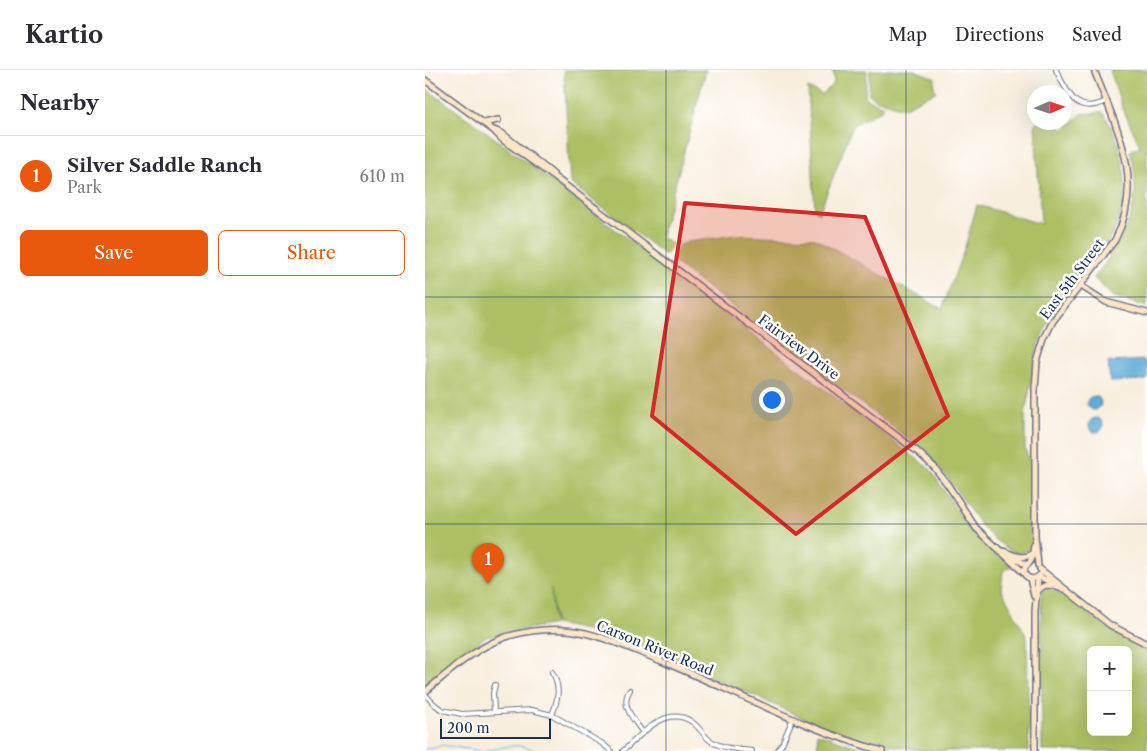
<!DOCTYPE html>
<html lang="en">
<head>
<meta charset="utf-8">
<style>
	:root { --surface:#fff; --page:#f7f7f7; --text:#2b2b33; --muted:#7c7c81; --line:#e1e1e2; --accent:#ea580c }
	body { margin:0; font-family:"Libre Caslon Text",serif; background:var(--page); color:var(--text) }
	.controls { position:absolute; right:15px; bottom:15px; display:grid; overflow:hidden; border-radius:8px; box-shadow:0 5px 20px #0002 }
	.controls button { width:45px; height:45px; display:grid; place-items:center; padding:0; border:0; border-bottom:1px solid var(--line); background:var(--surface); color:var(--text); font:25px sans-serif }
	.compass { position:absolute; left:602px; top:15px; width:45px; height:45px; border-radius:50%; background:var(--surface); box-shadow:0 5px 20px #0002; rotate:87deg }
	.scale { position:absolute; left:15px; bottom:12px; width:111px; box-sizing:border-box; padding-left:5px; border:2px solid #1b2f5e; border-top:0; font-size:14px; line-height:18px; white-space:nowrap; color:#1b2f5e; -webkit-text-stroke:4px #fff; paint-order:stroke }
	.you { position:absolute; left:346px; top:329px; width:18px; height:18px; margin:-12px; border:4px solid #fff; border-radius:50%; background:#1a73e8; box-shadow:0 0 0 8px #1a73e833 }
	.badge { display:grid; place-items:center; width:32px; height:32px; border-radius:50%; background:var(--accent); color:#fff; font-size:16px; font-weight:700 }
	.pin { position:absolute; translate:-50% -41px; filter:drop-shadow(0 1px 2px #0008) }
	.pin::after { content:''; position:absolute; top:26px; width:18px; height:15px; background:inherit; clip-path:polygon(0 0,100% 0,50% 100%) }
	.list { margin:0; padding:0; list-style:none }
	h2 { display:flex; justify-content:space-between; align-items:center; height:65px; margin:0; padding:0 20px; font-size:21px }
	h2 small { font-size:16px; font-weight:400; color:var(--muted) }
	.list li { display:grid; grid-template-columns:32px 1fr auto; gap:15px; align-items:center; box-sizing:border-box; height:80px; padding:0 20px; border-top:1px solid var(--line) }
	.list b { display:block; font-size:19px; white-space:nowrap }
	.list p { margin:0; font-size:16px; white-space:nowrap; color:var(--muted) }
	.list em { font-size:16px; font-style:normal; color:var(--muted) }
	.actions { display:flex; gap:10px; padding:15px 20px }
	.actions a { flex:1; padding:11px 0; border:1px solid var(--accent); border-radius:8px; text-align:center; font-size:18px; color:var(--accent) }
	.actions .main { background:var(--accent); color:#fff }
	.map { position:relative; flex:none; width:722px; height:681px; overflow:hidden }
	header { display:flex; align-items:center; gap:30px; box-sizing:border-box; height:70px; padding:0 25px; background:var(--surface); border-bottom:1px solid var(--line) }
	header strong { font-size:24px }
	nav { display:flex; gap:28px; margin-inline-start:auto; font-size:18px }
	main { display:flex }
	aside { flex:1; background:var(--surface) }
	.map>svg:first-child { display:block }
	.green { fill:#abbf63; stroke:#637760; fill-rule:evenodd }
	.water { fill:#5eabd7; stroke:#3c6d9a }
	.lines { fill:none; stroke-linecap:round; stroke-linejoin:round }
	.stream { stroke:#5eabd7; stroke-width:1 }
	.street-casing { stroke:#68728a; stroke-width:6 }
	.secondary-casing { stroke:#68728a; stroke-width:8 }
	.street { stroke:#fff; stroke-width:4 }
	.secondary { stroke:#ffe4c6; stroke-width:5 }
	.marked { fill:#d62828; fill-opacity:0.2; stroke:#d62828; stroke-width:4; stroke-linejoin:round }
	.grid { fill:none; stroke:#1b2f5e; stroke-width:1; stroke-opacity:0.55 }
	.labels { text-anchor:middle; dominant-baseline:central; stroke-width:5; stroke-linejoin:round; paint-order:stroke }
	.street-label { font-size:14px; fill:#1b2f5e; stroke:#fff }
</style>
</head>
<body>
<header>
<strong>Kartio</strong>
<nav><a>Map</a><a>Directions</a><a>Saved</a></nav>
</header>
<main>
<aside>
<h2>Nearby<small></small></h2>
<ul class="list">
<li><span class="badge">1</span><div><b>Silver Saddle Ranch</b><p>Park</p></div><em>610 m</em></li>
</ul>
<div class="actions"><a class="main">Save</a><a>Share</a></div>
</aside>
<div class="map">
<svg width="722" height="681" viewBox="0 0 722 681">
	<rect width="100%" height="100%" fill="#fff"/>
	<filter id="ink" filterUnits="userSpaceOnUse"><feTurbulence type="fractalNoise" baseFrequency=".02" numOctaves="2"/><feDisplacementMap in="SourceGraphic" scale="10" xChannelSelector="R" yChannelSelector="G"/><feConvolveMatrix kernelMatrix="1 2 1 2 8 2 1 2 1" color-interpolation-filters="sRGB"/></filter>
	<filter id="wash" filterUnits="userSpaceOnUse"><feTurbulence type="fractalNoise" baseFrequency=".0096" numOctaves="4" result="noise"/><feDisplacementMap in="SourceGraphic" scale="20" xChannelSelector="R" yChannelSelector="G"/><feGaussianBlur stdDeviation="1.12" result="paint"/><feColorMatrix in="noise" values="0 0 0 0 0 0 0 0 0 0 0 0 0 0 0 0 0 1.4 0 .05"/><feComposite in="paint" operator="in"/></filter>
	<g filter="url(#wash)">
		<rect width="100%" height="100%" fill="#f8eedd"/>
		<!-- green -->
		<path class="green" d="M139,0H281L237,163V168L247,174L242,184H239L145,113Z
			M408,0H442L440,25L442,29L458,36V39L430,54L427,58L394,143L390,140L383,18L397,25L409,13Z
			M445,0H489L510,8L509,18L512,21L478,38L450,29L444,24Z
			M685,0H722V237L687,226L669,208C700,167 720,134 705,81L715,76L697,37Z
			M0,18L75,72L505,399L541,454L588,496L578,501L576,519L602,567L604,681H501L440,671L384,651L322,622L176,563L130,554L126,518L129,554L60,567L0,619Z
			M677,42C688,57 695,76 698,94C712,178 638,207 613,275L600,344V379L607,396L608,474L606,479L596,483L595,485C556,468 546,437 521,406C514,397 506,389 498,380L246,190L255,175L263,172L311,165L390,168L517,239L540,177L552,135L616,154L610,53H631L638,60L657,44Z
			M623,518C644,524 661,543 679,556C692,565 707,571 722,577V681H617L616,525L617,522ZM666,580H703V662H666Z
			M392,663L444,681H393Z"/>
		<!-- water -->
		<path class="water" d="M719,290L722,296V310L685,312L683,292Z
			M662 333a7 7 0 1 1 14 0a7 7 0 1 1-14 0Z
			M664 355a7 7 0 1 1 14 0a7 7 0 1 1-14 0Z"/>
		<g class="lines">
			<!-- stream -->
			<path class="stream" d="M0,679L18,675L55,681
				M57,681C80,679 87,670 111,681"/>
		</g>
	</g>
	<g filter="url(#ink)">
		<g class="lines">
			<!-- street casing -->
			<g class="street-casing">
				<path id="street" d="M631,0C643,23 651,46 681,31
					M127,602C136,616 133,630 127,645
					M205,620C194,635 210,651 218,663
					M0,624L9,634L17,640L37,644L107,640L127,645L178,674L186,681
					M69,642L68,623L70,615
					M198,681C216,665 241,634 267,652C275,657 278,666 286,671C298,679 313,679 327,681
					M352,681L357,674L368,648"/>
			</g>
			<!-- secondary casing -->
			<g class="secondary-casing">
				<path id="secondary" d="M0,10L68,60L78,70L136,112L493,382L509,397L523,415L551,458L600,504
					M59,53L73,50
					M69,60L78,64L128,104
					M656,216L681,232L722,243
					M609,476C608,481 608,488 605,492C604,494 601,495 600,498C596,508 609,512 615,505
					M578,481C588,485 598,490 607,484
					M585,486L602,495
					M613,495L610,467V319L612,292L619,269L628,251L690,170C721,110 691,57 669,0
					M615,499L685,555L722,574
					M614,507L631,514
					M605,509L609,526
					M612,522C619,512 627,515 637,519
					M0,622C25,601 47,580 78,568C104,559 134,557 160,563C187,569 213,582 239,592C311,622 382,660 457,681
					M610,681V541L613,508"/>
			</g>
			<!-- street -->
			<use href="#street" class="street"/>
			<!-- secondary -->
			<use href="#secondary" class="secondary"/>
		</g>
	</g>
	<!-- marked area -->
	<path class="marked" d="M260,133L440,147L523,346L371,464L227,346Z"/>
	<!-- grid -->
	<path class="grid" d="M241,0V681M481,0V681M0,227H722M0,454H722"/>
	<g class="labels">
		<!-- street labels -->
		<g class="street-label">
			<text transform="translate(647 209) rotate(-53)">East 5th Street</text>
			<text transform="translate(374 277) rotate(37)">Fairview Drive</text>
			<text transform="translate(230 578) rotate(22)">Carson River Road</text>
		</g>
	</g>
</svg>
<div class="controls">
<button>+</button>
<button>−</button>
</div>
<svg class="compass" viewBox="-18 -18 36 36"><path d="M0-13l5 13h-10z" fill="#e53935"/><path d="M0 13l5-13h-10z" fill="#7c7c81"/></svg>
<div class="scale">200 m</div>
<div class="you"></div>
<div class="pin badge" style="left:63px;top:514px">1</div>
</div>
</main>
</body>
</html>
